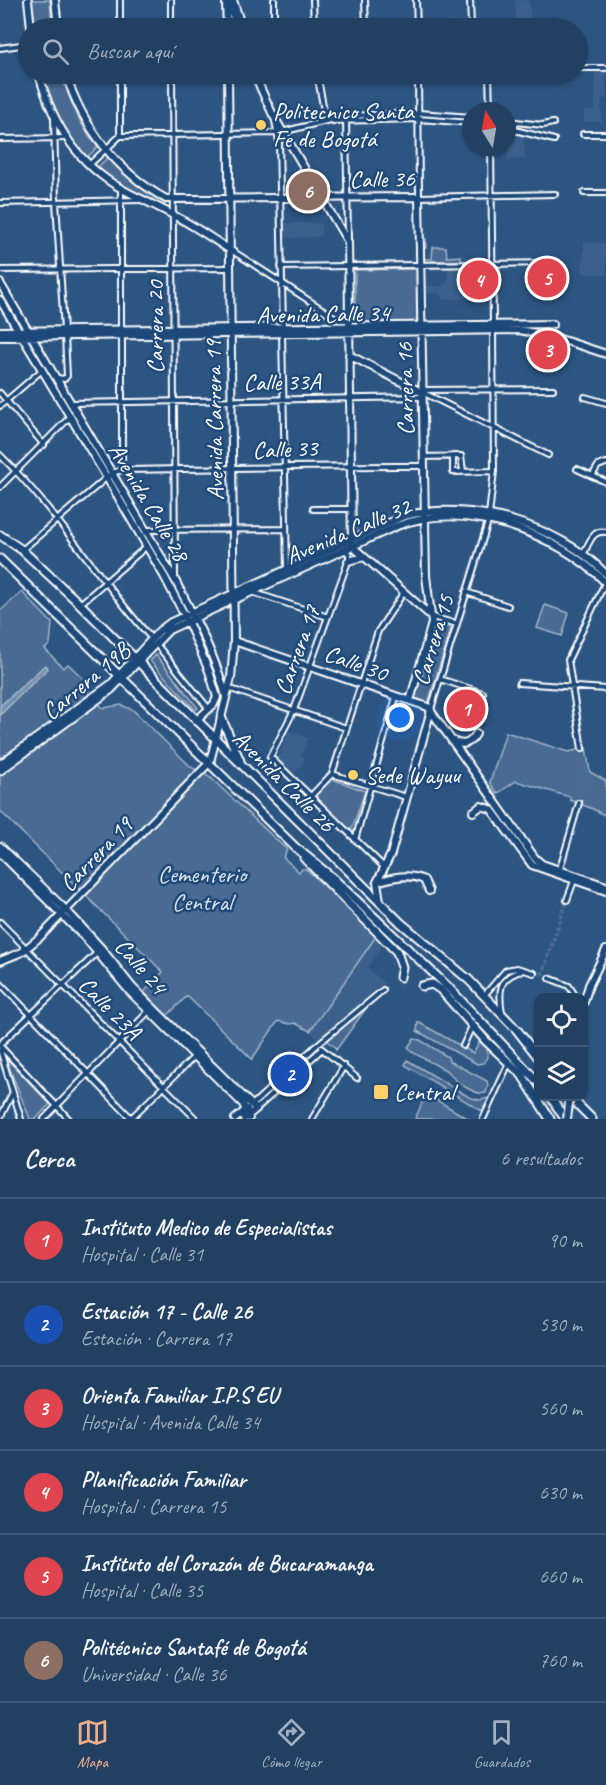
<!DOCTYPE html>
<html lang="es">
<head>
<meta charset="utf-8">
<style>
	:root { --surface:#214062; --page:#2d4b6b; --text:#f1f3f6; --muted:#a2afbe; --line:#3e5977; --accent:#eead8d }
	body { margin:0; font-family:Caveat,sans-serif; background:var(--page); color:var(--text) }
	.controls { position:absolute; right:18px; bottom:18px; display:grid; overflow:hidden; border-radius:12px; box-shadow:0 2px 4px #0004 }
	.controls button { width:54px; height:54px; display:grid; place-items:center; padding:0; border:0; border-bottom:2px solid var(--line); background:var(--surface); color:var(--text); font:30px sans-serif }
	.compass { position:absolute; left:462px; top:102px; width:54px; height:54px; border-radius:50%; background:var(--surface); box-shadow:0 2px 4px #0004; rotate:349deg }
	.you { position:absolute; left:400px; top:718px; width:21px; height:21px; margin:-15px; border:4px solid #fff; border-radius:50%; background:#1a73e8; box-shadow:0 0 0 9px #1a73e833 }
	.badge { display:grid; place-items:center; width:39px; height:39px; border-radius:50%; background:var(--accent); color:#fff; font-size:20px; font-weight:700 }
	.pin { position:absolute; translate:-50% -50%; border:3px solid #fff; box-shadow:0 2px 6px #0006 }
	.list { margin:0; padding:0; list-style:none }
	h2 { display:flex; justify-content:space-between; align-items:center; height:78px; margin:0; padding:0 24px; font-size:26px }
	h2 small { font-size:20px; font-weight:400; color:var(--muted) }
	.list li { display:grid; grid-template-columns:39px 1fr auto; gap:18px; align-items:center; box-sizing:border-box; height:84px; padding:0 24px; border-top:2px solid var(--line) }
	.list b { display:block; font-size:22px; white-space:nowrap }
	.list p { margin:0; font-size:20px; white-space:nowrap; color:var(--muted) }
	.list em { font-size:20px; font-style:normal; color:var(--muted) }
	.icon { flex:none; width:33px; height:33px; fill:none; stroke:currentColor; stroke-width:2; stroke-linecap:round; stroke-linejoin:round }
	.map { position:relative; flex:none; width:606px; height:1119px; overflow:hidden }
	.search { position:absolute; background:var(--surface); box-shadow:0 2px 4px #0004; left:18px; right:18px; top:18px; height:66px; display:flex; align-items:center; gap:15px; box-sizing:border-box; padding:0 21px; border-radius:33px; color:var(--muted); font-size:22px }
	.sheet { height:582px; background:var(--surface) }
	nav { display:flex; justify-content:space-around; align-items:center; box-sizing:border-box; height:84px; border-top:2px solid var(--line); background:var(--surface); font-size:16px; color:var(--muted) }
	nav a { display:grid; justify-items:center; gap:3px }
	nav .on { color:var(--accent) }
	.map>svg:first-child { display:block }
	.built { fill:#3b618b }
	.green { fill:#486b92; stroke:#a4b5c8; stroke-width:1.5 }
	.water { fill:#748fad; stroke:#acbcce; stroke-width:1.5 }
	.lines { fill:none; stroke-linecap:round; stroke-linejoin:round }
	.street-tunnel { stroke:#4c6e95; stroke-width:4; stroke-dasharray:4 2; stroke-linecap:butt }
	.street-casing { stroke:#fff; stroke-width:8 }
	.secondary-casing { stroke:#fff; stroke-width:10 }
	.primary-casing { stroke:#fff; stroke-width:11 }
	.street { stroke:#1f4a7a; stroke-width:4 }
	.secondary { stroke:#1f4a7a; stroke-width:6 }
	.primary { stroke:#1f4a7a; stroke-width:7 }
	.secondary-bridge-casing { stroke:#fff; stroke-width:10; stroke-linecap:butt }
	.secondary-bridge { stroke:#1f4a7a; stroke-width:6 }
	.poi-dot { fill:#ffd166; stroke:#1f4a7a; stroke-width:2 }
	.labels { text-anchor:middle; dominant-baseline:central; stroke-width:5; stroke-linejoin:round; paint-order:stroke }
	.poi-label { font-size:24px; fill:#fff; stroke:#1f4a7a; text-anchor:start }
	.street-label { font-size:24px; fill:#fff; stroke:#1f4a7a }
	.park-label { font-size:24px; fill:#dae1e9; stroke:#1f4a7a }
</style>
</head>
<body>
<div class="map">
<svg width="606" height="1119" viewBox="0 0 606 1119">
	<rect width="100%" height="100%" fill="#2c5582"/>
	<filter id="ink" filterUnits="userSpaceOnUse"><feTurbulence type="fractalNoise" baseFrequency=".0167" numOctaves="2"/><feDisplacementMap in="SourceGraphic" scale="12" xChannelSelector="R" yChannelSelector="G"/><feConvolveMatrix kernelMatrix="1 2 1 2 8 2 1 2 1" color-interpolation-filters="sRGB"/></filter>
	<g filter="url(#ink)">
		<!-- built -->
		<path class="built" d="M515,0H529L531,21L516,20Z
			M595,72H606V98L601,99L602,122H584V111L595,110Z
			M508,135L523,136L526,159L508,160Z
			M283,223H321V237L283,238Z
			M584,242L606,243V275L582,273Z
			M448,268L462,269V277H469L470,283H474L475,292L472,298L442,300L440,293H426L425,286H443V284L448,283Z
			M289,731L308,738L301,756L305,757L303,764L292,775L278,759Z
			M375,937L383,944L368,968L384,983L318,1040L310,1031Z"/>
		<!-- green -->
		<path class="green" d="M30,0H50L52,28H33Z
			M41,74H62C70,101 79,125 98,147L85,159L75,148L51,107Z
			M107,158L163,200L166,208L120,186L96,169Z
			M420,239H426V248L423,249V259H432L433,247H446L447,257L461,256V261H433V262L421,263Z
			M417,269V322H355V270Z
			M22,592L52,623L50,644L45,649L63,668L68,664L89,684L88,693L103,708L121,705L133,710L191,767L211,778L287,850L283,857L299,872L302,869H306L377,935L310,1031L295,1023L290,1024L278,1021L252,1059L187,996L167,1016L144,992L163,972L0,811V611Z
			M545,605L569,613L562,636L537,628Z
			M437,624L451,628L428,703L415,698Z
			M156,655L198,708L196,710L150,661Z
			M506,732L568,752L586,748L590,772L606,781V816L593,809L570,800V797L516,781L497,794L490,782Z
			M332,779L365,791L352,829L346,830L313,797Z
			M367,1005V1007L336,1050L334,1046L325,1040Z
			M418,1022L473,1053L481,1039L487,1048L488,1057L483,1063L477,1064L417,1031Z
			M414,1039L420,1040L448,1057L449,1061L487,1081L488,1085L486,1093C476,1096 453,1081 449,1072L412,1052L408,1047Z
			M5,1057L50,1104L36,1119H30Z
			M407,1060L469,1097L479,1100L489,1098L482,1111L405,1065Z
			M426,1094L469,1119H415Z"/>
		<!-- water -->
		<path class="water" d="M45,665L48,668L0,715V706Z"/>
		<g class="lines">
			<!-- street-tunnel -->
			<path class="street-tunnel" d="M579,803L585,776L582,749
				M542,975L567,900"/>
			<!-- street casing -->
			<g class="street-casing">
				<path id="street" d="M120,0V28
					M171,0V28
					M313,0L314,28
					M365,0L366,28
					M416,0L417,28
					M470,0L471,26
					M274,28V0
					M398,28L551,24
					M0,48L28,44
					M578,68H606
					M172,74L175,577
					M315,74H328
					M317,74L326,121
					M418,74L419,197L555,194
					M489,74L490,111
					M54,119L56,202L64,330
					M346,119L348,238
					M275,121L279,142L283,328
					M333,121L419,119L471,123
					M507,121L543,125L553,123
					M507,128L554,140
					M583,134H606
					M120,136V74
					M0,139L66,138
					M491,147L493,325
					M89,165L120,136L278,133L346,116L419,113L471,117
					M584,193H606
					M0,203L140,200
					M231,250L339,320H345L349,318
					M281,267L553,263
					M0,270L230,268
					M121,330V189
					M282,334L287,569
					M58,378L64,379L67,376L65,336
					M423,390L553,389
					M0,393L44,445
					M424,393L548,455
					M585,397L606,403
					M70,403L423,397
					M0,406L42,370
					M0,455C57,511 99,580 152,639
					M453,456V472L494,471
					M424,457L461,456L463,471
					M577,469L606,482
					M122,470V336
					M592,476L598,466L606,463
					M0,487L70,417
					M313,509H351
					M489,515L494,471L493,331
					M146,530L286,529
					M22,550L112,473L122,470C222,469 323,465 424,466
					M345,550L349,554V559L294,710L270,757L384,867
					M583,555C589,544 592,529 606,532
					M252,592L328,617
					M466,592L508,606
					M80,604L147,546
					M432,617L457,624
					M156,644L209,709
					M440,679L483,693
					M519,683L606,689
					M228,688L346,728
					M431,709L488,522
					M582,749L568,660L605,583
					M332,774L406,797
					M310,797L332,774L378,631L404,592
					M355,840L396,697
					M559,872L579,803
					M567,900L575,878
					M0,922L196,1119
					M549,978L569,986L577,998
					M0,983L132,1119
					M487,992L506,970L517,968L534,973
					M502,1013C498,990 499,976 524,970
					M0,1044L98,952
					M0,1046L69,1119
					M463,1046L472,1026
					M321,1048L357,1078
					M0,1050L21,1119
					M252,1105L317,1045L383,990
					M256,1109L322,1049
					M0,1118L13,1092
					M44,1119L150,1010
					M130,1119L196,1055
					M312,1119L344,1066
					M483,1119L509,1063"/>
			</g>
			<!-- secondary casing -->
			<g class="secondary-casing">
				<path id="secondary" d="M28,0L31,28
					M55,0L58,28
					M228,0L237,28
					M233,0L242,28
					M226,4L227,28
					M39,74C52,123 77,164 122,189C138,198 155,205 171,214C192,224 211,238 230,250
					M66,74C82,126 117,172 166,199L419,197L426,576L432,623L410,701
					M254,74L273,115L348,242L352,546
					M0,283L175,580C194,617 216,656 226,697
					M0,300L107,478L164,576L187,620L209,671L217,697L214,704L196,721
					M0,331L553,324
					M0,337L519,330L551,336L606,354
					M349,355L423,393
					M352,546L432,617
					M348,561L364,557
					M234,600L397,526C466,499 557,533 606,583
					M234,641L428,707L535,858L542,864L606,886
					M452,740C462,747 470,744 476,734
					M0,764L111,684L159,631L171,622L404,516C470,499 559,525 606,574
					M0,771L111,690L169,630L225,604L234,595
					M473,812L481,806L491,809L532,865L606,891
					M0,846L68,912L102,949L133,988L256,1109L244,1119
					M0,853L87,940L130,992L243,1104L249,1118
					M377,882C392,877 409,873 424,880L429,891
					M380,901L377,882L391,854L431,710
					M0,961L22,952L40,937L210,762L231,678L234,641L228,74
					M584,1002L589,985L606,950
					M235,1119L247,1109"/>
			</g>
			<!-- primary casing -->
			<g class="primary-casing">
				<path id="primary" d="M0,535L22,550L80,604L401,923L469,980L517,1030L538,1057
					M0,559L295,847L334,879L448,987L538,1082
					M221,717L240,761
					M304,858L397,952L402,967L400,977
					M422,986L432,984L441,990L486,1041L522,1075L550,1119
					M550,1096L565,1119
					M569,1096L592,1119"/>
			</g>
			<!-- street -->
			<use href="#street" class="street"/>
			<!-- secondary -->
			<use href="#secondary" class="secondary"/>
			<!-- primary -->
			<use href="#primary" class="primary"/>
			<!-- secondary-bridge casing -->
			<g class="secondary-bridge-casing">
				<path id="secondary-bridge" d="M567,1119L570,1096"/>
			</g>
			<!-- secondary-bridge -->
			<use href="#secondary-bridge" class="secondary-bridge"/>
		</g>
	</g>
	<!-- markers -->
	<g class="poi-dot">
		<circle cx="261" cy="125" r="6"/>
		<circle cx="353" cy="775" r="6"/>
		<rect x="373" y="1084" width="16" height="16" rx="3"/>
	</g>
	<g class="labels">
		<!-- poi labels -->
		<g class="poi-label">
			<text x="273" y="111">Politecnico Santa<tspan x="273" dy="28">Fe de Bogotá</tspan></text>
			<text x="365" y="775">Sede Wayuu</text>
			<text x="394" y="1092">Central</text>
		</g>
		<!-- street labels -->
		<g class="street-label">
			<text transform="translate(382 179) rotate(-1)">Calle 36</text>
			<text transform="translate(323 314) rotate(-1)">Avenida Calle 34</text>
			<text transform="translate(155 327) rotate(-90)">Carrera 20</text>
			<text transform="translate(282 382) rotate(-1)">Calle 33A</text>
			<text transform="translate(405 389) rotate(-91)">Carrera 16</text>
			<text transform="translate(214 420) rotate(-91)">Avenida Carrera 19</text>
			<text transform="translate(285 449) rotate(-2)">Calle 33</text>
			<text transform="translate(149 502) rotate(59)">Avenida Calle 28</text>
			<text transform="translate(348 531) rotate(-23)">Avenida Calle 32</text>
			<text transform="translate(433 640) rotate(-73)">Carrera 15</text>
			<text transform="translate(297 650) rotate(-70)">Carrera 17</text>
			<text transform="translate(356 663) rotate(20)">Calle 30</text>
			<text transform="translate(86 681) rotate(-40)">Carrera 19B</text>
			<text transform="translate(284 781) rotate(45)">Avenida Calle 26</text>
			<text transform="translate(96 854) rotate(-46)">Carrera 19</text>
			<text transform="translate(141 966) rotate(49)">Calle 24</text>
			<text transform="translate(110 1008) rotate(45)">Calle 23A</text>
		</g>
		<!-- park labels -->
		<g class="park-label">
			<text x="202" y="874">Cementerio<tspan x="202" dy="28">Central</tspan></text>
		</g>
	</g>
</svg>
<div class="controls">
<button><svg class="icon" aria-label="locate" viewBox="0 0 24 24"><circle cx="12" cy="12" r="6"/><path d="M12 2v4M12 18v4M2 12h4M18 12h4"/></svg></button>
<button><svg class="icon" aria-label="layers" viewBox="0 0 24 24"><path d="M12 4l9 5-9 5-9-5zM3 14l9 5 9-5"/></svg></button>
</div>
<svg class="compass" viewBox="-18 -18 36 36"><path d="M0-13l5 13h-10z" fill="#e53935"/><path d="M0 13l5-13h-10z" fill="#a2afbe"/></svg>
<div class="you"></div>
<div class="pin badge" style="left:466px;top:709px;background:#e0444e">1</div>
<div class="pin badge" style="left:290px;top:1074px;background:#1a4fb4">2</div>
<div class="pin badge" style="left:548px;top:350px;background:#e0444e">3</div>
<div class="pin badge" style="left:479px;top:280px;background:#e0444e">4</div>
<div class="pin badge" style="left:547px;top:278px;background:#e0444e">5</div>
<div class="pin badge" style="left:308px;top:191px;background:#8d6e63">6</div>
<div class="search"><svg class="icon" aria-label="search" viewBox="0 0 24 24"><circle cx="10" cy="10" r="6"/><path d="M15 15l6 6"/></svg>Buscar aquí</div>
</div>
<section class="sheet">
<h2>Cerca<small>6 resultados</small></h2>
<ul class="list">
<li><span class="badge" style="background:#e0444e">1</span><div><b>Instituto Medico de Especialistas</b><p>Hospital · Calle 31</p></div><em>90 m</em></li>
<li><span class="badge" style="background:#1a4fb4">2</span><div><b>Estación 17 - Calle 26</b><p>Estación · Carrera 17</p></div><em>530 m</em></li>
<li><span class="badge" style="background:#e0444e">3</span><div><b>Orienta Familiar I.P.S EU</b><p>Hospital · Avenida Calle 34</p></div><em>560 m</em></li>
<li><span class="badge" style="background:#e0444e">4</span><div><b>Planificación Familiar</b><p>Hospital · Carrera 15</p></div><em>630 m</em></li>
<li><span class="badge" style="background:#e0444e">5</span><div><b>Instituto del Corazón de Bucaramanga</b><p>Hospital · Calle 35</p></div><em>660 m</em></li>
<li><span class="badge" style="background:#8d6e63">6</span><div><b>Politécnico Santafé de Bogotá</b><p>Universidad · Calle 36</p></div><em>760 m</em></li>
</ul>
</section>
<nav>
<a class="on"><svg class="icon" aria-label="map" viewBox="0 0 24 24"><path d="M3 6l6-2 6 2 6-2v14l-6 2-6-2-6 2zM9 4v14M15 6v14"/></svg>Mapa</a>
<a><svg class="icon" aria-label="directions" viewBox="0 0 24 24"><path d="M12 3l9 9-9 9-9-9zM9 14v-3h6M13 9l2 2-2 2"/></svg>Cómo llegar</a>
<a><svg class="icon" aria-label="saved" viewBox="0 0 24 24"><path d="M7 4h10v16l-5-4-5 4z"/></svg>Guardados</a>
</nav>
</body>
</html>
